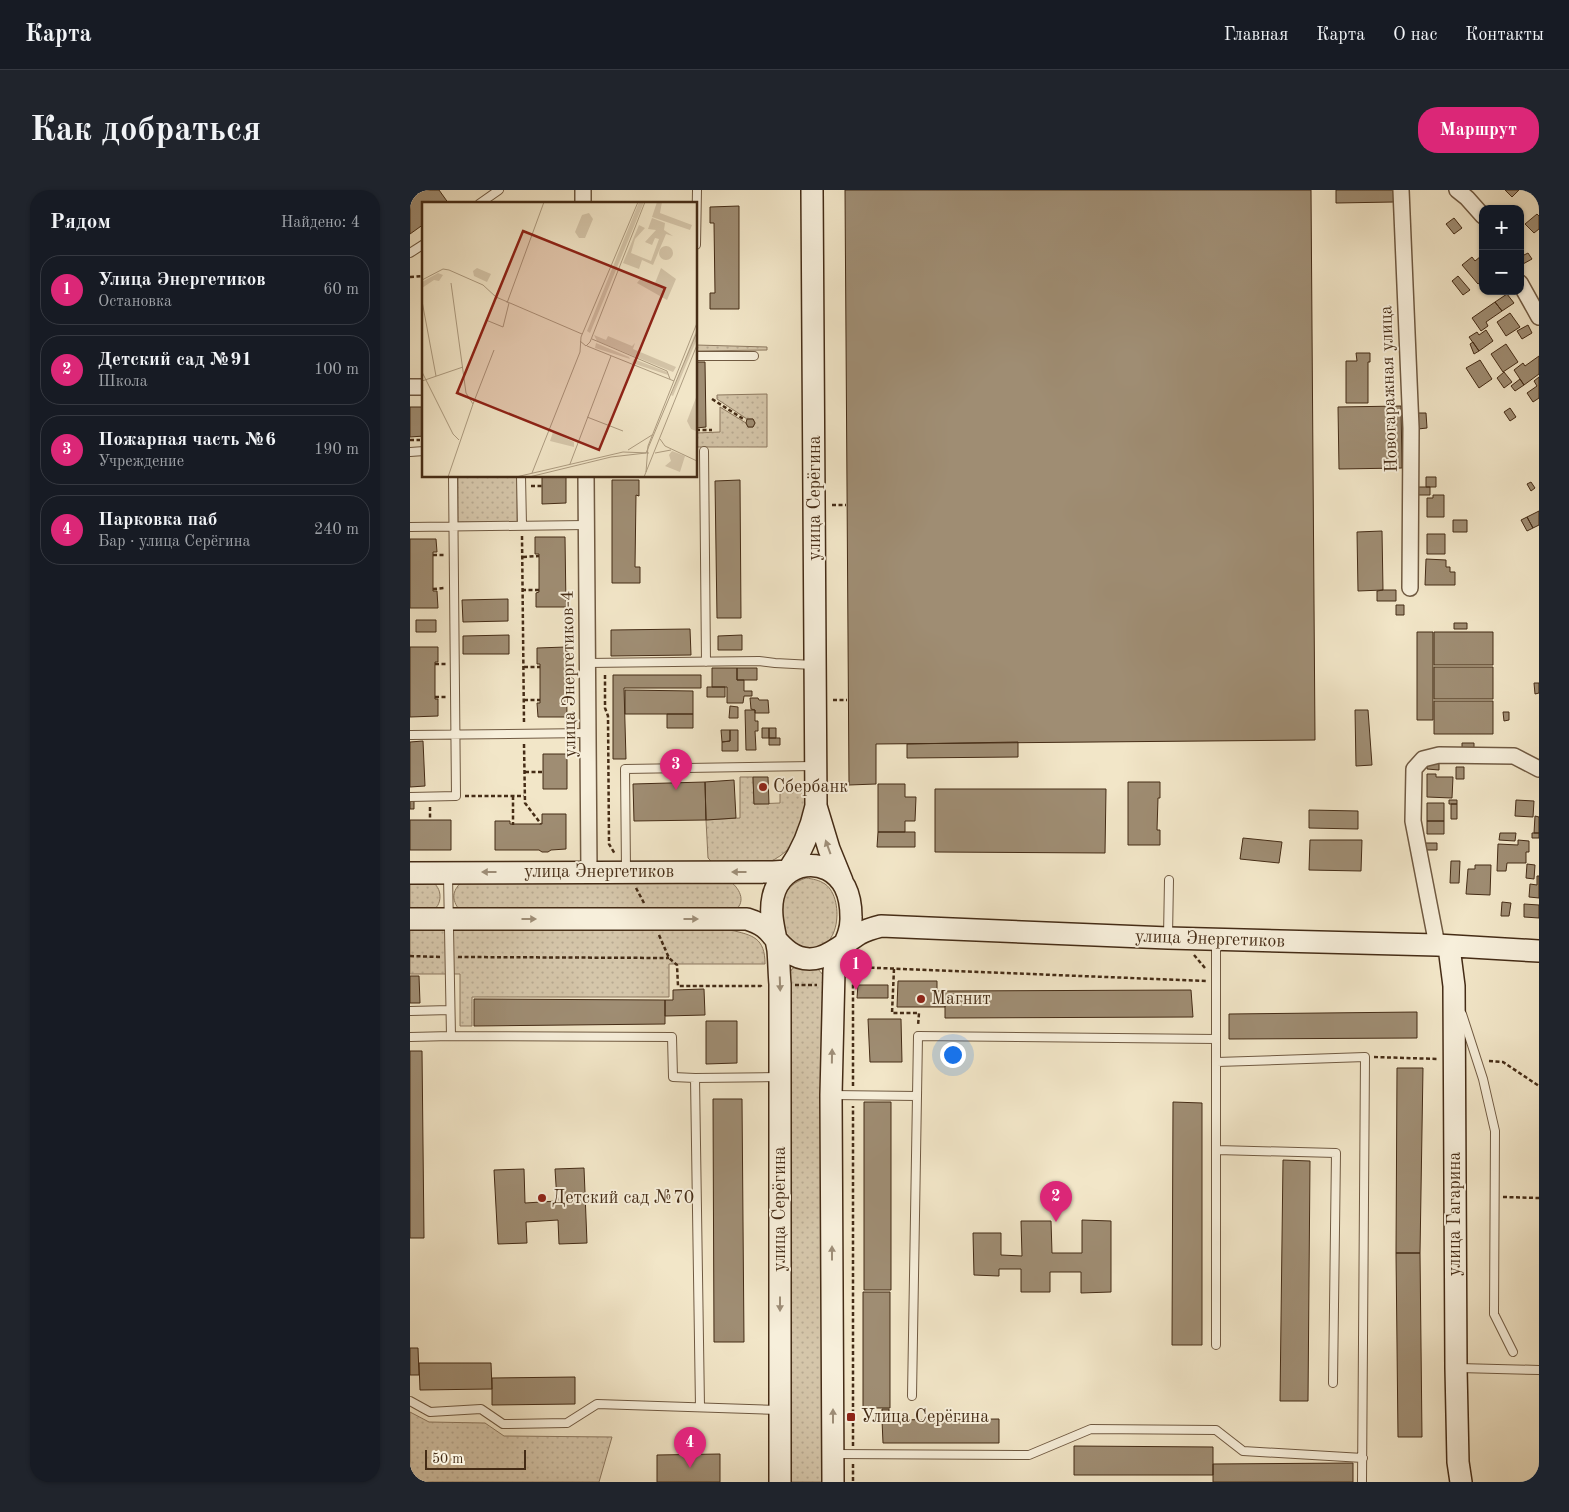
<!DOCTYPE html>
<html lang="ru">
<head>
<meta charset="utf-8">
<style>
	:root { --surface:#171b24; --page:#20242c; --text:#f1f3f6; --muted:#9ea1a6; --line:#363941; --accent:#db2777 }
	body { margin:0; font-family:"Old Standard TT",serif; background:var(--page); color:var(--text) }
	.controls { position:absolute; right:15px; top:15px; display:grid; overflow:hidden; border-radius:10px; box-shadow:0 1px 4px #0004 }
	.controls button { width:45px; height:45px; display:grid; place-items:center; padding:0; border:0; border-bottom:1px solid var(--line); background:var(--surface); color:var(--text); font:25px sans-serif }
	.scale { position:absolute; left:15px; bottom:12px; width:101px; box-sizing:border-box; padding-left:5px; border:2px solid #452c16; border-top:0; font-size:14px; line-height:18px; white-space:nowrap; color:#452c16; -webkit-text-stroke:4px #f7efdb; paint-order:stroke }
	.you { position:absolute; left:542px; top:864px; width:18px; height:18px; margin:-12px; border:4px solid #fff; border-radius:50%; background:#1a73e8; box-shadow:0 0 0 8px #1a73e833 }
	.badge { display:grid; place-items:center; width:32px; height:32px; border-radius:50%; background:var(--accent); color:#fff; font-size:16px; font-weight:700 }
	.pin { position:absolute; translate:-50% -41px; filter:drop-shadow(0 1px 2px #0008) }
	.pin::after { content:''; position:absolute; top:26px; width:18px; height:15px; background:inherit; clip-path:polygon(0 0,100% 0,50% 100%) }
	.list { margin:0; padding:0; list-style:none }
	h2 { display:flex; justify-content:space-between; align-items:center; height:65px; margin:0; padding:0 20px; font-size:21px }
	h2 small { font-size:16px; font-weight:400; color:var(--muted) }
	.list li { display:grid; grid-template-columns:32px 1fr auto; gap:15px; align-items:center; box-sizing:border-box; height:70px; margin:0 10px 10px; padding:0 10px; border:1px solid var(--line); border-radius:20px }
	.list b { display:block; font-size:19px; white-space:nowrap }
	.list p { margin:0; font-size:16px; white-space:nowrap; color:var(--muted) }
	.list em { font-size:16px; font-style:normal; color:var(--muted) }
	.map { position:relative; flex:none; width:1129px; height:1292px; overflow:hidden; border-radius:20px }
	header { display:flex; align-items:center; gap:30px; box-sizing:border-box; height:70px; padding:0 25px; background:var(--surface); border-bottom:1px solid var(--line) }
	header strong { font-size:24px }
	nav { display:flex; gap:28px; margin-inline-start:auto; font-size:18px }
	.intro { display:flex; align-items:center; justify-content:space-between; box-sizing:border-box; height:120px; padding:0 30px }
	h1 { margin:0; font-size:35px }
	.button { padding:12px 22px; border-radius:20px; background:var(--accent); color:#fff; font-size:18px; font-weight:700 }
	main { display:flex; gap:30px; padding:0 30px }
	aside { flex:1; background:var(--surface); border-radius:20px; box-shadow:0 1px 4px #0004 }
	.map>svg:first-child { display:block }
	.grass { fill:url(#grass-dots); stroke:#8d7960 }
	.building { fill:#9f8d73; stroke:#452c16 }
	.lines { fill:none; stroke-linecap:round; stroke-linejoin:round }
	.lane-casing { stroke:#705a42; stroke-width:10 }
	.street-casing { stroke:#705a42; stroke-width:18 }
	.secondary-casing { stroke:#452c16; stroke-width:24 }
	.path { stroke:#452c16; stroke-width:2.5; stroke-dasharray:4 2.5; stroke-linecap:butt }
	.lane { stroke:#f7efdb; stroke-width:8 }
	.street { stroke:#f7efdb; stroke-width:15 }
	.secondary { stroke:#f7efdb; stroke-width:21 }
	.oneway { fill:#9e8e78 }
	.poi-dot { fill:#8f2418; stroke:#f7efdb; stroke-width:2 }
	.labels { text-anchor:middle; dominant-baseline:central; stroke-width:4; stroke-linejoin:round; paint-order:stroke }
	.street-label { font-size:18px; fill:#452c16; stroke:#f7efdb }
	.poi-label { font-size:18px; fill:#452c16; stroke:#f7efdb; text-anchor:start }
	.inset-road { fill:none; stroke:#ad9c81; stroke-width:1 }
	.view { fill:#8f2418; fill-opacity:0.15; stroke:#8f2418; stroke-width:2.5 }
	.inset-edge { fill:none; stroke:#452c16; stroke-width:2.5 }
</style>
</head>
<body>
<header>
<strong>Карта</strong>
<nav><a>Главная</a><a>Карта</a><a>О нас</a><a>Контакты</a></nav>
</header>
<div class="intro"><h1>Как добраться</h1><a class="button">Маршрут</a></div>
<main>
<aside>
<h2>Рядом<small>Найдено: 4</small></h2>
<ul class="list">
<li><span class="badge">1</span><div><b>Улица Энергетиков</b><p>Остановка</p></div><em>60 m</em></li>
<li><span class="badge">2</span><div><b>Детский сад №91</b><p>Школа</p></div><em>100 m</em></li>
<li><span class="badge">3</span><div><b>Пожарная часть №6</b><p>Учреждение</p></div><em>190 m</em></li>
<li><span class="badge">4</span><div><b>Парковка паб</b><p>Бар · улица Серёгина</p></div><em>240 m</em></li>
</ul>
</aside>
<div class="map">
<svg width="1129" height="1292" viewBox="0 0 1129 1292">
	<defs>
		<pattern id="grass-dots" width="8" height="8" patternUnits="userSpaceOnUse" patternTransform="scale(1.25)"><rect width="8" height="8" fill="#d5c6aa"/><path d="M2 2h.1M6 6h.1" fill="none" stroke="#b8aa92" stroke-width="1.8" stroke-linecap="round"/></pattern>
	</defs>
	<rect width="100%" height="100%" fill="#f2e6c8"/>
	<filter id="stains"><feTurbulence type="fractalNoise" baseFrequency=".004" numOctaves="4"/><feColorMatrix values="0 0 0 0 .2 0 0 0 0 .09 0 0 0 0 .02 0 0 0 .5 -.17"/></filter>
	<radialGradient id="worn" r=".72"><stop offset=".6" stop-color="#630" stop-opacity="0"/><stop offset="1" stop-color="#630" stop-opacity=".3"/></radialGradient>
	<!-- grass -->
	<path class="grass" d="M286,155L357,157V160L286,161Z
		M357,204V257H286V243L310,242V217L336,233L338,237H343L345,233L343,229H337L307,209V205Z
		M48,286H107V332H48Z
		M330,587H343L344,614L370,613V600L398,599C398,630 386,665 353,674C342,677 314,673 302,672L298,668L296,630L330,628Z
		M396,688C403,689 409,690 415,694C436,708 431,775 387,755C380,752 373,745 372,738C369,714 372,696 396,688Z
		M0,690C6,690 15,689 21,692C33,696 33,717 21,721C15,724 6,723 0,723Z
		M53,691L321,692C331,700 336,713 324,721L48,718C41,708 43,699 53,691Z
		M0,740H320C343,745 355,748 355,774H259V807H62V836H50V784H0Z
		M389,775C400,775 406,775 413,785L416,1292H379L378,786L382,779Z
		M0,1222L19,1232L75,1233L94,1246L202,1247L189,1292H0Z"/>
	<!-- building -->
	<path class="building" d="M0,0H29L39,14H14V34L0,44Z
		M435,0H901L905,550L466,554V594L439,595Z
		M926,0H984V12L926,13Z
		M1095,0H1109L1102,7Z
		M329,16V119H300V103H305L304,33H300V17Z
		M1127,24L1129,26V39L1124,43L1115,34Z
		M1044,28L1052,38L1044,44L1036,34Z
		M1118,63L1122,69L1113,74L1110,67Z
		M1071,66L1073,69V90L1068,94L1052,75L1062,67L1065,71Z
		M1048,86L1060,100L1053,105L1042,91Z
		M1097,104L1104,113L1092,121L1085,112Z
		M1085,112L1092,121L1076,132L1078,136L1071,141L1062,128Z
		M1100,123L1110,137L1096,146L1087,132Z
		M1118,135L1122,143L1112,149L1107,141Z
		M1076,140L1083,151L1069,161L1059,147L1067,142L1069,145Z
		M1063,152L1069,161L1064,164L1060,154Z
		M1096,154L1108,172L1093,182L1081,164Z
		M946,163H960V172H958V213H936V171H947Z
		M1129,166V184L1114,195L1104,180L1113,173L1115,176Z
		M1070,170L1082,189L1069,198L1056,178Z
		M286,172H295L296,237L286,238Z
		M1094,182L1102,192L1094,198L1087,188Z
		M1129,187V208L1123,212L1117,203L1127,196L1124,191Z
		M1110,189L1114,195L1105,201L1101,196Z
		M991,216L992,278L929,279L928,217Z
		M0,217H14V246L0,247Z
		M1100,218L1106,227L1100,231L1094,222Z
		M1008,223H1016L1017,238L1008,239Z
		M337,229H343L345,233L343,237H338L336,233Z
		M132,286H156V313L132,314Z
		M1016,287H1026V297H1016Z
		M202,290H229V306L226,305L225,377H230V393H202Z
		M330,290L331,428H307L305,291Z
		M1121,292L1125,298L1121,301L1117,294Z
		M1008,297H1020V305H1008Z
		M1023,305H1034V327H1017V308H1023Z
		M1129,321V335L1123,338L1117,327Z
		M1117,327L1123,338L1117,341L1111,330Z
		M1043,330H1057V342H1043Z
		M972,341L973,400L948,401L947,342Z
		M1017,344H1035V364H1017Z
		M125,347H155L156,417H126V403L129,402V364H125Z
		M0,349H26L27,362H23V401H27L28,418H0Z
		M1016,369L1036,370V377H1040V382H1045V395H1015Z
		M973,400H986V411H967V401Z
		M98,409V431L53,432L52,410Z
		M986,415H994V425H986Z
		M6,430H26V442H6Z
		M1044,433H1057V439H1044Z
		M280,439L281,465L201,466V440Z
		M1007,442H1023V530H1007Z
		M1024,442H1083V475H1024Z
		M99,445V464H53V446Z
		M332,445V460H308V446Z
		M0,457H28V472H25V509H28V526L0,527Z
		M156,457L157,527H128L127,513H130V474H127V458Z
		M1024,477H1083V509H1024Z
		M302,478H327V490H334V501H342V506H334L333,513H317V497H302Z
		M327,478H347V490H327Z
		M203,485H291V498H214L216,569H203Z
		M1124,493H1129V503L1125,504Z
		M297,497H315V507H297Z
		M215,500L283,501V524H215Z
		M340,508H348L349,510H358L359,523H345V520L341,519Z
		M1024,511H1083V544H1024Z
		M320,516L328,517V528H319Z
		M335,520H345V531H348V541H345L346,560H336Z
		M945,520H958L962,575L946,576Z
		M1093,522H1099V530L1094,531Z
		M257,524H283V538H257Z
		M352,538H359V548H352Z
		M359,538H366V548H359Z
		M311,540H320V551L312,552Z
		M320,540H328V561H312V552L320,551Z
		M359,548H370V555H359Z
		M13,551L15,596L0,597V552Z
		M608,552V567L497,568V554Z
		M1052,553H1064V558H1052Z
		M133,564H157V599H133Z
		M1017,573H1029V580L1017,579Z
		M1046,577H1054V589H1046Z
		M1017,584H1026V587H1043L1042,608L1017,607Z
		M343,587H358L359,614H344Z
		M324,590L326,628L296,630L295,592Z
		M295,592L296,630L224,631L223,594Z
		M718,592H750V608H748L747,640H750V655H718Z
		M468,594H495V607H506L505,631H495V642H468Z
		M525,599H696L695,663L525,662Z
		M0,610H4V619H0Z
		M1039,610H1047V614H1039Z
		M1106,610L1124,611L1123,627L1105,626Z
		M1017,613H1034V631H1017Z
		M1041,614H1047V629H1041Z
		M899,620L948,621V639L899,638Z
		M132,624H156V659L141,660L138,662H132L129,660H85V631H100V634H132Z
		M1125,626L1129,627V643H1124Z
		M0,630H41V660H0Z
		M1017,631H1034V644H1017Z
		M468,642H505V657H467Z
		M1090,643H1106L1105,651L1089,650Z
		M1122,643H1129V648H1122Z
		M833,648L872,652L869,673L830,669Z
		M900,650H952L951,681L899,680Z
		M1108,650L1119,651V662H1116V673H1097L1096,681H1087L1088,654L1108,655Z
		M1015,653H1027V660H1015Z
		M1041,671H1050L1049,693H1040Z
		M1117,674L1125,675L1124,689L1116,688Z
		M1065,675H1081L1080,705L1056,704L1058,679H1065Z
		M1127,686H1129V708L1119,707L1120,694L1127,695Z
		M1092,712L1101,713L1099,726H1091Z
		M1114,714L1129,715V728L1114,727Z
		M0,786H9L10,813H0Z
		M488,791H527V801H535V817H487Z
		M448,795H478V808H447Z
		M294,799L295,825L255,826V810H263V800Z
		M781,800L783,827L535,828V801Z
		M64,809L255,810V834L64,836Z
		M1007,822V848L819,849V824Z
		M458,829H491L492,872H460Z
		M296,831H327V873L296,874Z
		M0,861H12L14,1048H0Z
		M987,878H1013L1010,1063H986Z
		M303,909H332L334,1152H304Z
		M454,912H481V1100H454Z
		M763,912L792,913V1155H762Z
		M873,970L900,971L898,1211H870Z
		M174,978L177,1053L149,1054L148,1030L116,1032L117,1053L88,1054L84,980L114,979L115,1013L147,1011L145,979Z
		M672,1030L701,1031V1102L671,1103V1082H640V1102H611V1079H589V1086L564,1085L563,1043H591V1065L612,1066L611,1031H641L642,1063H672Z
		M986,1063H1010L1012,1247H988Z
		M453,1102H480V1218H453Z
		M0,1158H8L9,1185H0Z
		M9,1173H81L82,1199L10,1200Z
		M165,1187V1214L82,1215V1188Z
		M472,1219H479V1229L472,1230Z
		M589,1229V1253H473L472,1230Z
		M664,1256L803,1257V1285H664Z
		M310,1264V1292H247V1265Z
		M943,1273V1292H803V1274Z"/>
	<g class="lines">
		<!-- lane casing -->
		<g class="lane-casing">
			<path id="lane" d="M69,14L89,0
				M286,55L287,0
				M0,63L14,54
				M286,166H344
				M294,261L296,472
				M0,262L14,261
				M111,286L112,335
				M0,337L176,335
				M177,473L349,471L365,473L403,475
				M0,545L178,543
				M0,607L46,606L43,286
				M216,680L215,579L404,576
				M38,685L41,846
				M758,746L759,690
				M806,752V1155
				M0,821L40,820
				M1052,824L1073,889L1085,941L1084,1124L1103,1162
				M0,847L41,846L262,847L263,887L285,888
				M807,872L955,867L952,1292
				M422,905L507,906
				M807,960L926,963L923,1193
				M1049,1178L1129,1180
				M502,1206L508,846L806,849
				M0,1211L20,1222L71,1219L93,1234L157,1233L187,1214L368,1220
				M290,1217L285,888L368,887
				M425,1264L619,1265L681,1239L806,1240L833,1261L953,1268"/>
		</g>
		<!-- street casing -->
		<g class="street-casing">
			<path id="street" d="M173,0V14
				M991,0L1001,238L1000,398
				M1047,0L1057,8L1073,26
				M1110,93L1129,127
				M0,197H14
				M176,286L179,682
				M1027,755L1003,631L1004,579L1013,569L1029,565L1104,566L1129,579"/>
		</g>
		<!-- secondary casing -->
		<g class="secondary-casing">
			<path id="secondary" d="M406,616L419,659L432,691
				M0,683L363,682L378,681C392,661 401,639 406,616L402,0
				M0,729H337C363,737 360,748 379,762C406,781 428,757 449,744C456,740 463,738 471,736L758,748L1027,755L1129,761
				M1039,757L1044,796L1046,1178L1048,1272L1051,1292
				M370,1292V794C369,783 369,771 368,760C365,742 359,725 363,707C371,670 418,664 435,697C439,705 441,718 441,727C442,747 428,762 424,781L421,905L423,1292"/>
		</g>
		<!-- path -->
		<path class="path" d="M0,87L14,86
			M302,209L335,230
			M286,240H302
			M0,250H10
			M121,296H132
			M422,315H436
			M112,346L114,533
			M23,365H34
			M113,367L129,366
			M23,399L34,398
			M112,400H129
			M25,474H36
			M114,477H130
			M195,485V518L198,526L199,654L205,664
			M25,507H36
			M114,510H130
			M423,510H437
			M114,554L115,613L131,634
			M115,582H133
			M55,606H114
			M103,606V635
			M20,617V630
			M226,698L234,713
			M249,745L259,768L267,775L268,796H351L352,798
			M784,765L795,778
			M0,766L30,767
			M48,767L259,768
			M484,779L482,823H509L508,836
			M385,795H407
			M964,867L1028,869
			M1079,871L1093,872L1129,896
			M443,896V777L797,791
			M1093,1007L1129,1008
			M443,1256V916
			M443,1274V1292"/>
		<!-- lane -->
		<use href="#lane" class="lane"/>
		<!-- street -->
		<use href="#street" class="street"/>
		<!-- secondary -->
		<use href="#secondary" class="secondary"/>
	</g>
	<!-- one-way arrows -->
	<defs><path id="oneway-solid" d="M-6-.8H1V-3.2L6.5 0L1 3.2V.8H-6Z" transform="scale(1.25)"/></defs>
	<g class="oneway">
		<use href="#oneway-solid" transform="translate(418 657) rotate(-110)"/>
		<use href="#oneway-solid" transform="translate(79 682) rotate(180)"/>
		<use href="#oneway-solid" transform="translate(329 682) rotate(-180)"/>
		<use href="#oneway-solid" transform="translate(119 729)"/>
		<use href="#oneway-solid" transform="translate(281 729)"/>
		<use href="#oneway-solid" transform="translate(370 794) rotate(88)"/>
		<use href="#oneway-solid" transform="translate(422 866) rotate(-89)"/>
		<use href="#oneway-solid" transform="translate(422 1063) rotate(-90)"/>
		<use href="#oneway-solid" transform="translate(370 1114) rotate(90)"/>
		<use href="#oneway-solid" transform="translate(423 1226) rotate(-90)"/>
	</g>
	<!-- markers -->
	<g class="poi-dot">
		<circle cx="353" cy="597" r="5"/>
		<circle cx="511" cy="809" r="5"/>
		<circle cx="132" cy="1008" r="5"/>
		<rect x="436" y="1222" width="10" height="10" rx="2.5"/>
	</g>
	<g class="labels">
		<!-- street labels -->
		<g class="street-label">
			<text transform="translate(979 199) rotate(-92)">Новогаражная улица</text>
			<text transform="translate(405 308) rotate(-90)">улица Серёгина</text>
			<text transform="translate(159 484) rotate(-91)">улица Энергетиков-4</text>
			<text x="189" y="682">улица Энергетиков</text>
			<text transform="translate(800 749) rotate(2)">улица Энергетиков</text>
			<text transform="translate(370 1019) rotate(-90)">улица Серёгина</text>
			<text transform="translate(1045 1024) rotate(-90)">улица Гагарина</text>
		</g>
		<!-- poi labels -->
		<g class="poi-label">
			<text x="363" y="597">Сбербанк</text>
			<text x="521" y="809">Магнит</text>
			<text x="142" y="1008">Детский сад №70</text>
			<text x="451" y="1227">Улица Серёгина</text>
		</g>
	</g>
	<!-- overview -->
	<g transform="translate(12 12)">
		<rect width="275" height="275" fill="#f2e6c8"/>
		<path d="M217,0H222L168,131L165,129ZM235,0H240L238,11L270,23L268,28L230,15ZM230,16L243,21L242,28L251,34L244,32L231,63L220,58L217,67L201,61L217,23L223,26L213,37L209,51L229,59L237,37L233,36L230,43L223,40L234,28L226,27ZM239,66L254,77L245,98L215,81L219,76L233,81ZM275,126V137L251,194L249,193ZM172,133L184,138L186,134L210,144L213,141L211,147L254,165L251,170L175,139ZM174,141L207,155L208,157L173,146ZM212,157L245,170L246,173L210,161ZM250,249L263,254L258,270L243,264L249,259L247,253Z" fill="#d5c6aa"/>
		<path d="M16,71L21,73L17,79L12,78L0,86V80ZM275,193V229H274L269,227L265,219ZM131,230L152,240V245L128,239Z" fill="#d5c6aa"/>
		<path d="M167,11L171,17L163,36H157L153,30L160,13ZM237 51a7 7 0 1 1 14 0a7 7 0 1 1-14 0ZM55,66L69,72L65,80L52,74L51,69Z" fill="#d5c6aa"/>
		<path class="inset-road" d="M0,78L21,67L27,68L61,83L74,95L160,132M0,99L14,174M85,101L122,0M64,118L81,125L87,101M170,137L245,169L248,177M158,139L164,144L168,140L223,0M165,144L252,179M0,170L31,232L37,238M0,179L41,165M51,202L72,148M165,215L201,229M238,237L243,244L275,259M206,248L230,233M233,251L249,248M148,262L189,154M224,270L226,244L275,121M110,271L158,150L159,135L216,0M26,275L51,202L44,191L29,81M94,275L201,250L227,251M107,275L189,255L224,251L275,130M222,275L275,143"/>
		<path class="view" d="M101,29L243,86L177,248L35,191Z"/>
		<rect width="275" height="275" class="inset-edge"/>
	</g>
	<rect width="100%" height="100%" filter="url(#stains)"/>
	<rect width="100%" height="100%" fill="url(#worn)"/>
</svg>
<div class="controls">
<button>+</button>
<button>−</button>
</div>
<div class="scale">50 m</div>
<div class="you"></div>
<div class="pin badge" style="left:446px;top:800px">1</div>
<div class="pin badge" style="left:646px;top:1032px">2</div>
<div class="pin badge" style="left:266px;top:600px">3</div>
<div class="pin badge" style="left:280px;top:1278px">4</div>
</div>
</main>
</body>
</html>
